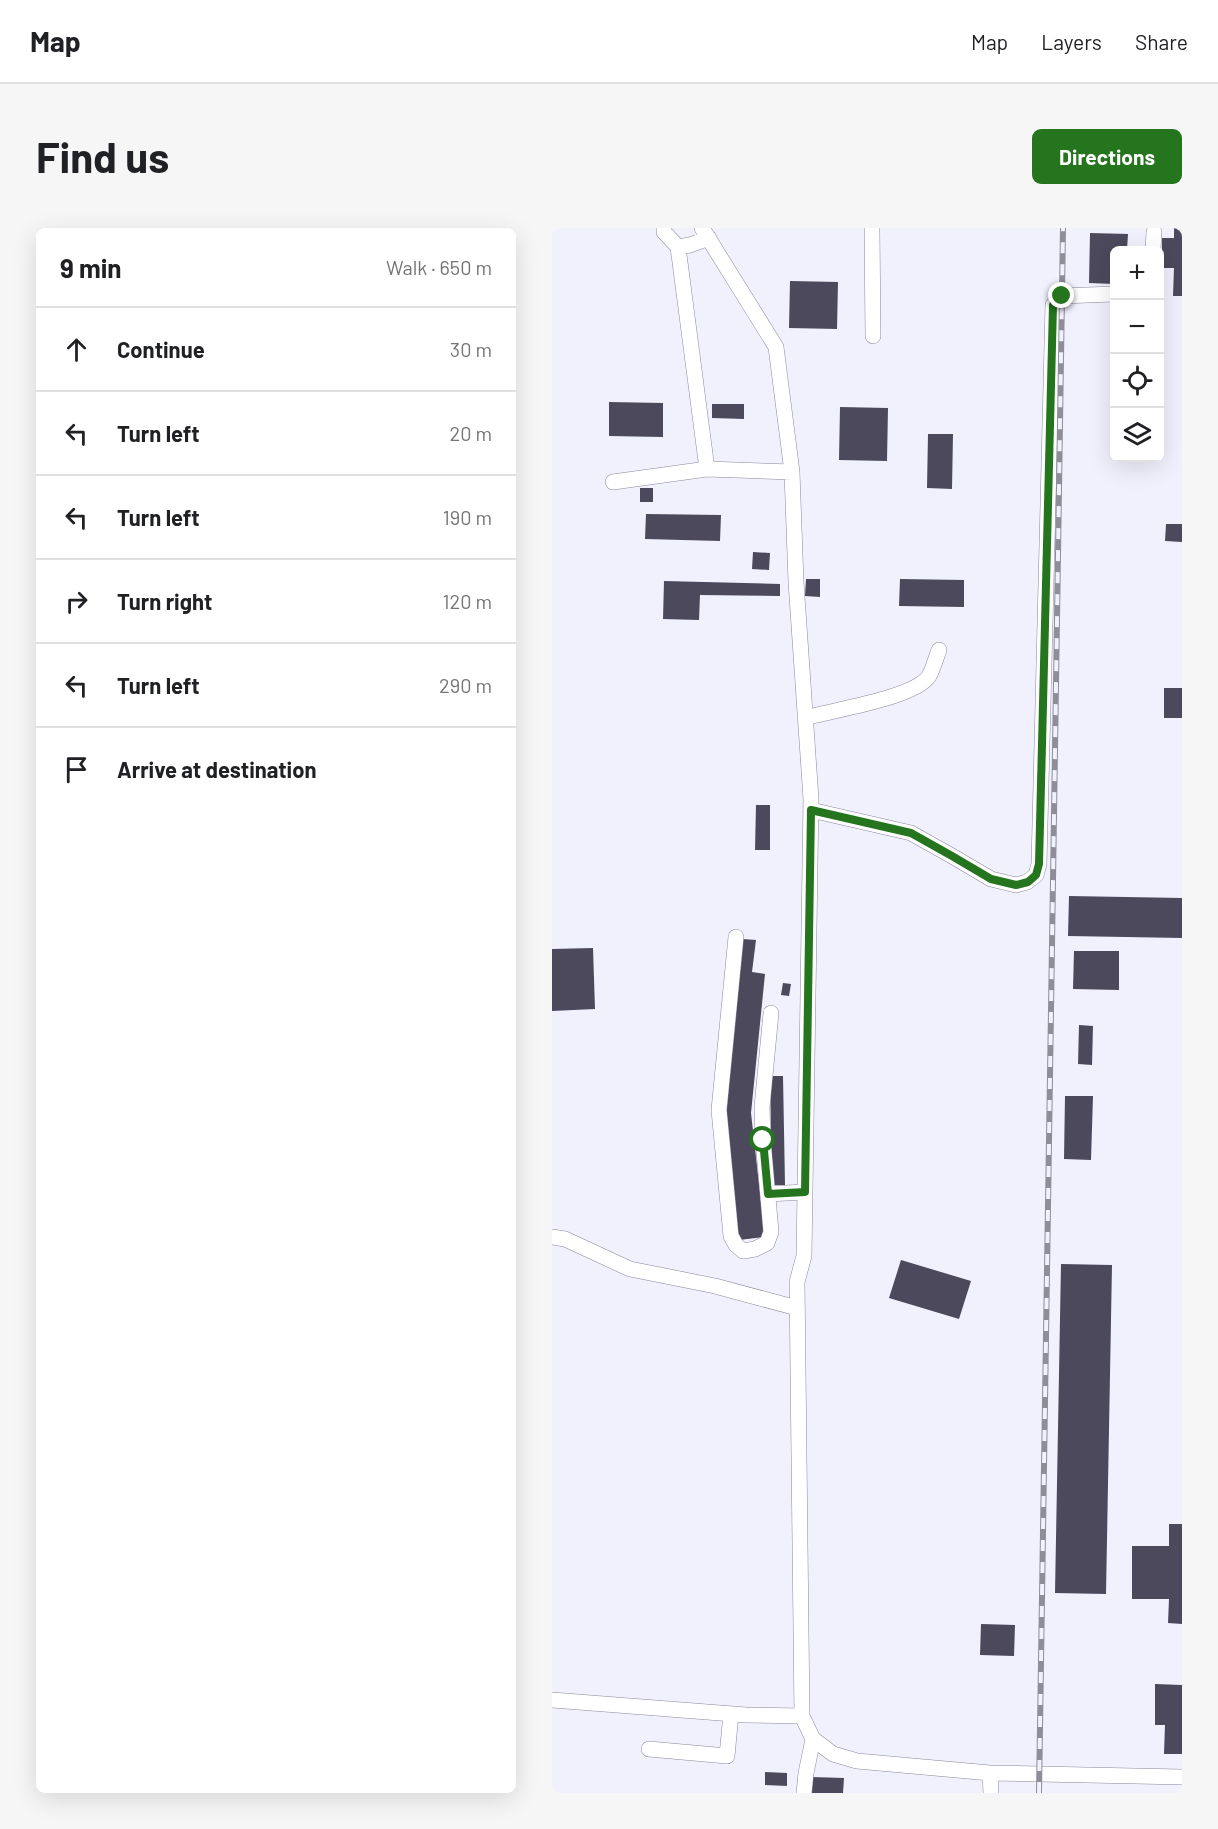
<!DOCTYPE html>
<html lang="en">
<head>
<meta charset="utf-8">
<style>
	:root { --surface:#fff; --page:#f6f6f6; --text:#202124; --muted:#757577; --line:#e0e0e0; --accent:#24751e }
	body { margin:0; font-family:Barlow,sans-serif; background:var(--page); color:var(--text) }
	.controls { position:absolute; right:18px; top:18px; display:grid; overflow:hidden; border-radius:9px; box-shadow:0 6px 24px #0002 }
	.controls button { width:54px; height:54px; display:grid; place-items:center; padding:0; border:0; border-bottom:2px solid var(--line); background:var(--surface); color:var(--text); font:30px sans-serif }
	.stop { position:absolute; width:18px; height:18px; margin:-14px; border:4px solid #24751e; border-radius:50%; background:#fff }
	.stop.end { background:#24751e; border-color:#fff; box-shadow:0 2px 6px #0008 }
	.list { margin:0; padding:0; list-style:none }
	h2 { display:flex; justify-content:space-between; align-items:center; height:78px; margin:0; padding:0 24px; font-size:26px }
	h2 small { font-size:20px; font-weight:400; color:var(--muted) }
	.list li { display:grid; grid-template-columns:39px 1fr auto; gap:18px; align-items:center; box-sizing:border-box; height:84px; padding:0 24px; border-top:2px solid var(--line) }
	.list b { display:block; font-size:22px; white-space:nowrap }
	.list em { font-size:20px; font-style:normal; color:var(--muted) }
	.icon { flex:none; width:33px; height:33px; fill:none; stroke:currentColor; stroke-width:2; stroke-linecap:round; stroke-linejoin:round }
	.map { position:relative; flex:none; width:630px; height:1565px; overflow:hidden; border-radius:9px }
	header { display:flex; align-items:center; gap:36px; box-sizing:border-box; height:84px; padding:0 30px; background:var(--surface); border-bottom:2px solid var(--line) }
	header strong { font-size:28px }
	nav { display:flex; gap:33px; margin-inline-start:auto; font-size:21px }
	.intro { display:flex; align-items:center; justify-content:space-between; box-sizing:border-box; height:144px; padding:0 36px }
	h1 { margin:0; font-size:42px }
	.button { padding:15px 27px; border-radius:9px; background:var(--accent); color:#fff; font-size:21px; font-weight:700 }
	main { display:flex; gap:36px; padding:0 36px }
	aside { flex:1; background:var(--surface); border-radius:9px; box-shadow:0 6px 24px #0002 }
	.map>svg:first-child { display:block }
	.building { fill:#4b495b }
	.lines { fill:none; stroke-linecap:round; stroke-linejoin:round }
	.minor-casing { stroke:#8b889c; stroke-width:16 }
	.minor { stroke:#fff; stroke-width:15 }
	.rail-casing { stroke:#8e8d98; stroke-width:6 }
	.rail { stroke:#f1f0fd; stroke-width:4; stroke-dasharray:11; stroke-linecap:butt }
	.route { stroke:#24751e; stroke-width:8 }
</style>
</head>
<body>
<header>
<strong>Map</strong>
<nav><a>Map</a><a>Layers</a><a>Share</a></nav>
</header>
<div class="intro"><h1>Find us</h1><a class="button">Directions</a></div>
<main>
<aside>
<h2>9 min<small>Walk · 650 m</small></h2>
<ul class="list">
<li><svg class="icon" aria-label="ahead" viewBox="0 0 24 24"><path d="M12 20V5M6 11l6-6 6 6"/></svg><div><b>Continue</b></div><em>30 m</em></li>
<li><svg class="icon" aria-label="left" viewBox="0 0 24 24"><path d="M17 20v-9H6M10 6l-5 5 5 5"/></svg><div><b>Turn left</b></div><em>20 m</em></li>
<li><svg class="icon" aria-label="left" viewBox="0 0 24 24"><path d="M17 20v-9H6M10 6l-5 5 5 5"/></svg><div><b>Turn left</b></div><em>190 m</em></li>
<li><svg class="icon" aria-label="right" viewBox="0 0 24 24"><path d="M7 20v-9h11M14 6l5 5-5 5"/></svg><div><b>Turn right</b></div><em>120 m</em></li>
<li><svg class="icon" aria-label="left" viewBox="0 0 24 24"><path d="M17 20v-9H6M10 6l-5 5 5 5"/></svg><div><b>Turn left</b></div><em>290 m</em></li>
<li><svg class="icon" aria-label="arrive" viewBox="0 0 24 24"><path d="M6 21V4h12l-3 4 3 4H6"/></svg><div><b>Arrive at destination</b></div></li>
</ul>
</aside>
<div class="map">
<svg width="630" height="1565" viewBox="0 0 630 1565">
	<rect width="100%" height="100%" fill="#f1f0fd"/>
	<!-- building -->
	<path class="building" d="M622,0H630V68H621L622,40H610V10H622Z
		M538,5L576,6L575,22H562V56L537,55Z
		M238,53L286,54L285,101L237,100Z
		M57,174L111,175V209L57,208Z
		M160,176H192V191L160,190Z
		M288,179L336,180L335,233L287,232Z
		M376,206H401L400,261L375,260Z
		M88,260H101V274H88Z
		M94,286L169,287L168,313L93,311Z
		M614,296H630V314L613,313Z
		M201,324L218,325L217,342L200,341Z
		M254,351H268V369L253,368Z
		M348,351L412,352V379L347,378Z
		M112,353L228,356V368L148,367L147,392L111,391Z
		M612,460H630V490H612Z
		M204,577H218V622H203Z
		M517,668L630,670V710L516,708Z
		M191,711L204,712L200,744L213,746L199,885L213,1009L187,1012L174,887Z
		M41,720L43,781L0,783V721Z
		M522,723H567V762L521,761Z
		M231,755L239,756L237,768L229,767Z
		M527,797L541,798L540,837L526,836Z
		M218,848H231L233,957H220Z
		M513,868H541L539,932L512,931Z
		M349,1032L419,1053L407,1091L337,1070Z
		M509,1036L560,1037L554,1366L503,1365Z
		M617,1296H630V1396L616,1395L617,1371H580V1318H617Z
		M429,1396L463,1397L462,1428L428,1427Z
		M603,1456L630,1457V1526H612L613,1497H603Z
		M213,1544L235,1545V1558L213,1557Z
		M260,1549L292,1550L291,1565H259Z"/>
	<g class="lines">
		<!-- minor casing -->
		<g class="minor-casing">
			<path id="minor" d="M112,0V4L126,19L138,17L157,10
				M150,0L224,119L240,244L244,354L259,571L252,1028L245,1054L250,1488L261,1511L281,1526L305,1533L438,1545L630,1549
				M320,0L321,108
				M126,19L155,241
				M601,22L602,4
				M61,254L155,241L240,244
				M253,490C280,482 363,470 377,448C381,441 384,430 387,422
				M259,582L359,605L400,628L439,651L464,657L475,654L484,647L487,636L501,77L509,68L562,66
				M184,709L167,882L179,1008L184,1017L191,1023L203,1021L215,1015L219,1004L211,912L210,879L219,785
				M216,966L253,964
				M0,1009L13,1011L78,1041L163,1058L245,1080
				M0,1472L194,1487L250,1488
				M97,1521L175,1528L179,1486
				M438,1545L439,1565
				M252,1565L254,1545L261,1511"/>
		</g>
		<!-- minor -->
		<use href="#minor" class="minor"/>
		<!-- rail casing -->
		<g class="rail-casing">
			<path id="rail" d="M487,1565L511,0"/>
		</g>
		<!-- rail -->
		<use href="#rail" class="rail"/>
	</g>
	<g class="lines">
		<!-- route -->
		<path class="route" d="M211,912L216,966L253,964L259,582L359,605L400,628L439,651L464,657L476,654L484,647L487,636L501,77L510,68"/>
	</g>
</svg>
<div class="controls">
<button>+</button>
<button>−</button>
<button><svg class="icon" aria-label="locate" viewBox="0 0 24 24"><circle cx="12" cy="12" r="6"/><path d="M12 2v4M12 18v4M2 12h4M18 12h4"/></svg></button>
<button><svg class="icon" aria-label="layers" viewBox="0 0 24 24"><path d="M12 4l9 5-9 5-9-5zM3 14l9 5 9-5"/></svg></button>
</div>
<div class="stop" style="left:211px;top:912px"></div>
<div class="stop end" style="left:510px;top:68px"></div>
</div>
</main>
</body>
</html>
